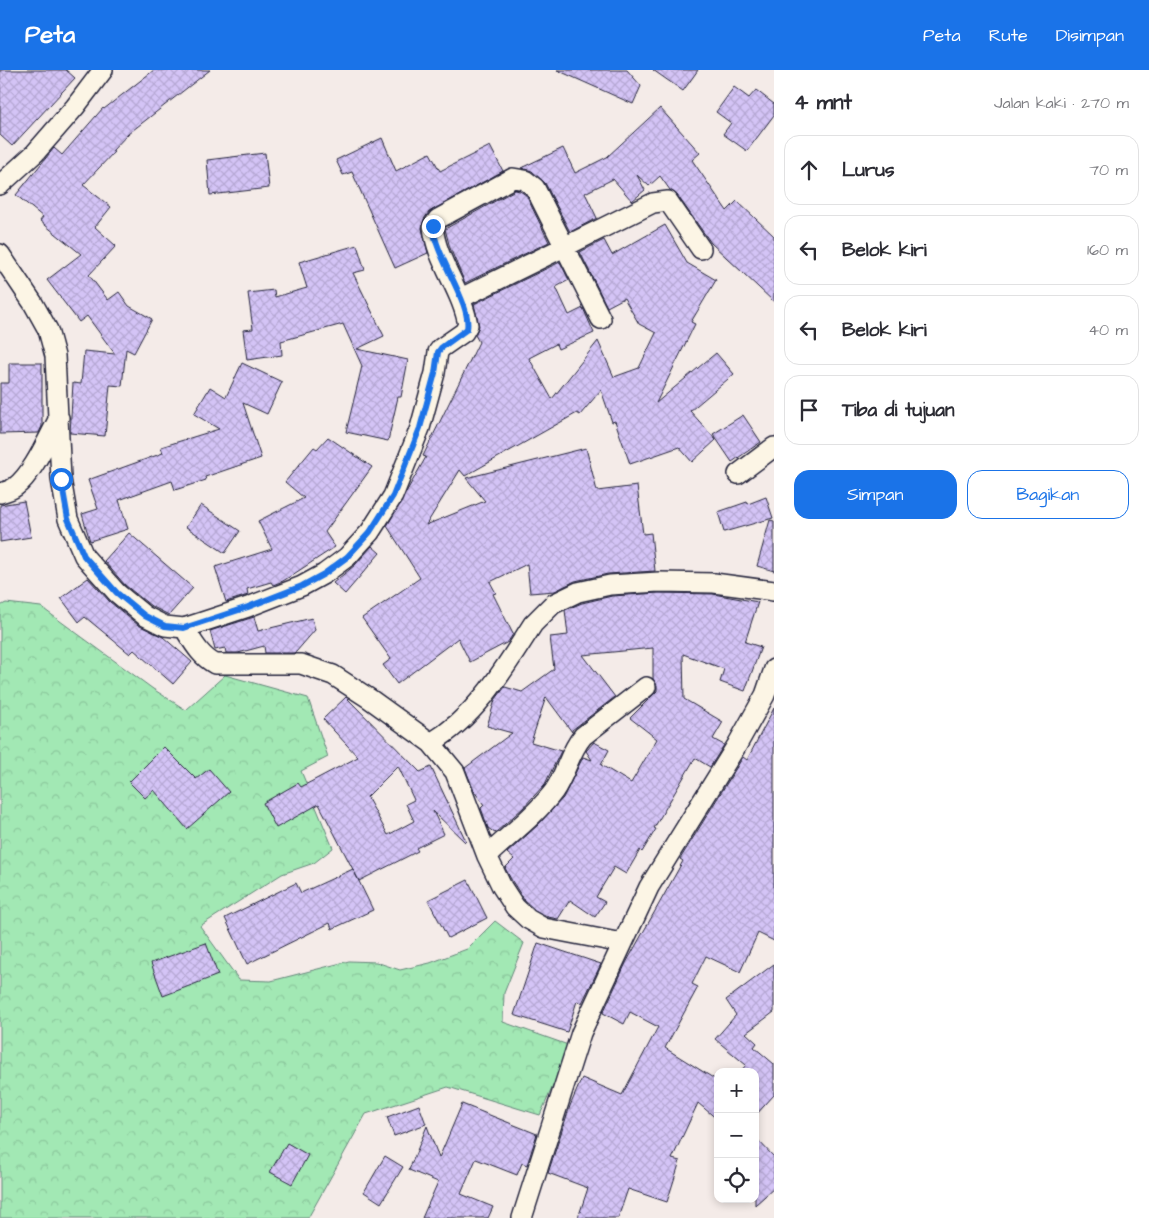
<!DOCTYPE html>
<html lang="id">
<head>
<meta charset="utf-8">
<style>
	:root { --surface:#fff; --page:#f7f7f7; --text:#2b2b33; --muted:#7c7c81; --line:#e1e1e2; --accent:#1a73e8 }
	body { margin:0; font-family:"Architects Daughter",sans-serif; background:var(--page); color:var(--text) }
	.controls { position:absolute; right:15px; bottom:15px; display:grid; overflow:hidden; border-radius:10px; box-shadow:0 2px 8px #0003 }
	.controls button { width:45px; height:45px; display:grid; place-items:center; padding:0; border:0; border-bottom:1px solid var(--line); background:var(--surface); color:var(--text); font:25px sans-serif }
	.stop { position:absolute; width:15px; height:15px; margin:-11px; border:4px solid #1a73e8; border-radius:50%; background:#fff }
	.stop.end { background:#1a73e8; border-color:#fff; box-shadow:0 1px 5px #0008 }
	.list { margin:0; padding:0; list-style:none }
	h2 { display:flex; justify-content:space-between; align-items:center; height:65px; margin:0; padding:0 20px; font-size:21px }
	h2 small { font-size:16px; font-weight:400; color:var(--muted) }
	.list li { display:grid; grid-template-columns:32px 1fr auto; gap:15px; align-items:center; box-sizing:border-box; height:70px; margin:0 10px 10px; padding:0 10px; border:1px solid var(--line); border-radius:15px }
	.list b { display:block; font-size:19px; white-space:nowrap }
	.list em { font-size:16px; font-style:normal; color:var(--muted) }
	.actions { display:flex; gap:10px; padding:15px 20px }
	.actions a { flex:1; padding:11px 0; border:1px solid var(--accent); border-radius:15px; text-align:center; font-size:18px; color:var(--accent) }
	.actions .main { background:var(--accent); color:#fff }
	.icon { flex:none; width:28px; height:28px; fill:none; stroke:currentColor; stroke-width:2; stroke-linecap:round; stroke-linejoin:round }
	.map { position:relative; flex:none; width:774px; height:1148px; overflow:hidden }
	header { display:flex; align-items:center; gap:30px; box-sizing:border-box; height:70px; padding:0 25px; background:var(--accent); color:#fff }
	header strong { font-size:24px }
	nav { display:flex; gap:28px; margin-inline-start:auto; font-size:18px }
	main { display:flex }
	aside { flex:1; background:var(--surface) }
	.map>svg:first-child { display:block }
	.forest { fill:url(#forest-crowns); stroke:#628578 }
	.building { fill:url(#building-cross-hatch); stroke:#22223b; fill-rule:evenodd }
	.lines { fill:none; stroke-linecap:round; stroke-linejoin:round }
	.street-casing { stroke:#22223b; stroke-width:22 }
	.street { stroke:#fcf5e5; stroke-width:19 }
	.route { stroke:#1a73e8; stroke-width:6 }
</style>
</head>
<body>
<header>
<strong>Peta</strong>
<nav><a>Peta</a><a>Rute</a><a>Disimpan</a></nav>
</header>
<main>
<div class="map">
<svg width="774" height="1148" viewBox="0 0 774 1148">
	<defs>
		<pattern id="forest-crowns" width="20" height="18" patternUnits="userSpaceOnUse" patternTransform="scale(1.25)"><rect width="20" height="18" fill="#a2e8b4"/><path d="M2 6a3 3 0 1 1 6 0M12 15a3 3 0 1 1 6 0" fill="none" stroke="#8bc79c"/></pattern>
		<pattern id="building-cross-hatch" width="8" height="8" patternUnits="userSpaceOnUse" patternTransform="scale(1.25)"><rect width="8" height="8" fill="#d4c4f6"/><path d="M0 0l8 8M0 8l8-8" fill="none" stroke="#b6a8d4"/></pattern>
	</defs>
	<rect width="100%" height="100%" fill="#f4ebe8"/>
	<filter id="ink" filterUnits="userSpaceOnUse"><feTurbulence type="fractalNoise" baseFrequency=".02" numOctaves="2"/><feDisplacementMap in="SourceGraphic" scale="10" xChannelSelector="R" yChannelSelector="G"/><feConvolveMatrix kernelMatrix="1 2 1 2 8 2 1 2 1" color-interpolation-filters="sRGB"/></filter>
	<g filter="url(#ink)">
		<!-- forest -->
		<path class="forest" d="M6,533L41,537L153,619L186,640L225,605L308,628L328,687L301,701L333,778L314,793L282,804L200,856L239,910L271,911L349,891L376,892L400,900L430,893L467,879L495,851L524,873L504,923L503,952L571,976L540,1045L448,1017L366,1044L308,1148H0V536Z"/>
		<!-- building -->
		<path class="building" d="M0,0H66L75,8L12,76L0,65Z
			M154,0H210L128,64L112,81L114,82L83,115L111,137L95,157L116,176L89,205L108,230L119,222L129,236L152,249L134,283L126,279L122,316L110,315L105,366L70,363L73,313L81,314L84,281L115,284L87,246L79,252L47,210L81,184L40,151L43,147L16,125L54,78L62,85L103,38L104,39Z
			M557,0H627L641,16L633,34Z
			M653,0H698L683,21Z
			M734,17L749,28L756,20L774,34V45L747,81L723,64L731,53L716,42Z
			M660,38L700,83L692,90L727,141L737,131L774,166V232L711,173L677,125L670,120L660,106L649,116L637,105L645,120L632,131L613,109L585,123L597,148L570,162L545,113L532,101L521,98L563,78L575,103L607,87Z
			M382,68L396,101L430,83L440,101L490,76L503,101L429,142L424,149L422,158L428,183L395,198L352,102L343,105L336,90Z
			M265,83L269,118L210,125L207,90Z
			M515,120L520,121L526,125L549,172L465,213L450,178L445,159Z
			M665,155L687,193L716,210L691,252L695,254L656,333L716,283L734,304L690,341L716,370L692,392L679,377L630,394L615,351L612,352L601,320L580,345L577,343L465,406L460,400L426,455L485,431L466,408L586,378L597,421L637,416L643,464L651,463L655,501L608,504L575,511L555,521L530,523L527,494L490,512L496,523L493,524L513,564L508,572L470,592L458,568L397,614L383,595L391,589L362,548L420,508L387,456L426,387L423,386L479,272L475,265L479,256L474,234L560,192L569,210L556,217L569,245L583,238L594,263L558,279L556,274L529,288L552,329L598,271L614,307L639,298L656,263L639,254L624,228L607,237L580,182L604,170L612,185Z
			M357,175L365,200L353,203L384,266L357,279L408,290L401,327H398L388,371L346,362L362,296L343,254L281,271L282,285L247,290L243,260L253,259L248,223L274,220L275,227L307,218L299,192Z
			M9,293H42V356L39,363L0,364V313H9Z
			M242,293L282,312L267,344L243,333L261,388L205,407L206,410L175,420L172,411L119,430L128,459L90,471L82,444L98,439L88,410L163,383L161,377L219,359L194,344L210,317L226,327Z
			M743,345L761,372L732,392L713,364Z
			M328,367L372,397L325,462L335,477L283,511L273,515L271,512L247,519L248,525L226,532L215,497L272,479L258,451L304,428L285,412L314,377L317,379Z
			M766,427L773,448L724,462L718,442L747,432L748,434Z
			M24,431L31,467L0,472V435Z
			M201,435L240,461L225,483L186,457Z
			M770,450L774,451V501L757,496Z
			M129,463L193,518L169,545L151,536L125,515L104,491Z
			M372,476L380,483L345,524L333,513L355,495Z
			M88,508L110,532L138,555L163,567L192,592L173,614L134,580L130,584L85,547L79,552L61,528Z
			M659,523L713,524L758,532L745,572L761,577L745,621L720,612L724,599L683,584L684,629L723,652L713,669L724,675L710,697L695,688L654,758L656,759L642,782L640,780L626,804L614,797L596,827L605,832L595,847L570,830L558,849L548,847L535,840L524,830L512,811L505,798L514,789L507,783L538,755L563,728L583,687L592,690L586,681L594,672L609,680L601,695L631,713L657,669L630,648L657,621V615L653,609V578L583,585L615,627L572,660V662L546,627L531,672L561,681L545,714L523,738L495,763L488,758L481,738L484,735L474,721L465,698L512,663L487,656L495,630L505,617L522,622L554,599L550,567L568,565L565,540L582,533L612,526Z
			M254,547L258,561L312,548L315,560L296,582L293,583H265L264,576L238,583H226L225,578L215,580L210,561Z
			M346,627L420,702L431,697L466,771L465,772L433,741L444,764L416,778L418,781L359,811L319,734L276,758L263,733L298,713L301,717L358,687L323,649ZM398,696L414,730L406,734L414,751L388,765L367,727Z
			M774,638V871L758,863L740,902L706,886L692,914L698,917L665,978L718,1011V1050L698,1033L672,1089L680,1091L667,1132L628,1119L618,1148H578L588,1118L548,1103L570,1036L582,1008L622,1025L658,957L630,942L624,954L603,943L626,893L683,791L680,789L743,687L747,690Z
			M164,677L196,709L209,699L229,722L187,759L154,720L145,728L129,712Z
			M353,799L373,840L332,859L330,853L247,894L225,848L296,813L301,823Z
			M468,810L487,848L448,868L428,830Z
			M206,873L218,905L163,926L151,893Z
			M538,873L601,894L582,933L577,931L567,962L514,945Z
			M774,894V942L746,963L757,973L754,977L774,994V1025L755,1046V1002H740L746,995L715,969L736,945L726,930Z
			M462,1034L537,1064L527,1095L522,1093L517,1105L476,1089L461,1124L493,1137L488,1148H422L438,1112L409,1100L427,1056L439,1088Z
			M419,1035L426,1054L394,1066L387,1047Z
			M755,1067L774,1087V1118L755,1135Z
			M287,1073L308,1085L292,1114L270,1102Z
			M385,1086L403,1097L381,1133L364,1122Z"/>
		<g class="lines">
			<!-- street casing -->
			<g class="street-casing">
				<path id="street" d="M0,115L35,83L75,37L103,0
					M0,184L33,233L48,260L55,286L61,409L68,449L84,486L117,523L145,546L165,556L184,558L248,537L302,516L324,504L347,487L370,462L393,426L420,358L435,303L438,282L441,278L464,262L468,255C462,220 436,191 433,156L438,149L513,108L525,110L535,118L601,249
					M461,228L653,133L668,131L701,179
					M738,404L774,377
					M0,423C4,422 11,420 15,417C33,404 48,368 59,348
					M184,558C193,572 200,586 215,594H301L333,605L370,629L431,673L455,702L487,786L502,817L515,837L528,849L544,858L622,873
					M431,673C478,645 504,599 533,554L553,534L578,522L610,515L659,512L714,513L774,521
					M487,786C509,765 536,745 554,721C566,704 569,682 583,666L646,617
					M522,1148L581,963L649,817L737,675L765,625L774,599"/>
			</g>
			<!-- street -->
			<use href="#street" class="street"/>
		</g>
	</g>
	<g class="lines" filter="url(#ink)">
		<!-- route -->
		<path class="route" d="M61,409L68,449L84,486L117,523L145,546L165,556L184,558L248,537L302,516L324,504L347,487L370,462L393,426L420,358L435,303L438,282L441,278L467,259C472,233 435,187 433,156"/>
	</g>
</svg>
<div class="controls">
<button>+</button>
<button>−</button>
<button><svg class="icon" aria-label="locate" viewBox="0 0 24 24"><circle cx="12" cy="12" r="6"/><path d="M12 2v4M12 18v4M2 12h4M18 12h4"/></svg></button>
</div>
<div class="stop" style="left:61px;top:409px"></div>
<div class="stop end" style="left:433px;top:156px"></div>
</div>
<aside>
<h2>4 mnt<small>Jalan kaki · 270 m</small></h2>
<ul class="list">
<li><svg class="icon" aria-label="ahead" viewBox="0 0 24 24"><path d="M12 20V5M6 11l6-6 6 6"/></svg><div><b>Lurus</b></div><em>70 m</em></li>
<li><svg class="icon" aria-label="left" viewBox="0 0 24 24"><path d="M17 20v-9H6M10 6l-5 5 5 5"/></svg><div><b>Belok kiri</b></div><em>160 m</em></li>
<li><svg class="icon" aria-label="left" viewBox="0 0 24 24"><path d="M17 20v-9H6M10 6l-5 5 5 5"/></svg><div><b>Belok kiri</b></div><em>40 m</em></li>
<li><svg class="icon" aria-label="arrive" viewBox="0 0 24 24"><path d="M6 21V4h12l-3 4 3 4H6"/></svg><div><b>Tiba di tujuan</b></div></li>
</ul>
<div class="actions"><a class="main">Simpan</a><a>Bagikan</a></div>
</aside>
</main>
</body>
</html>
